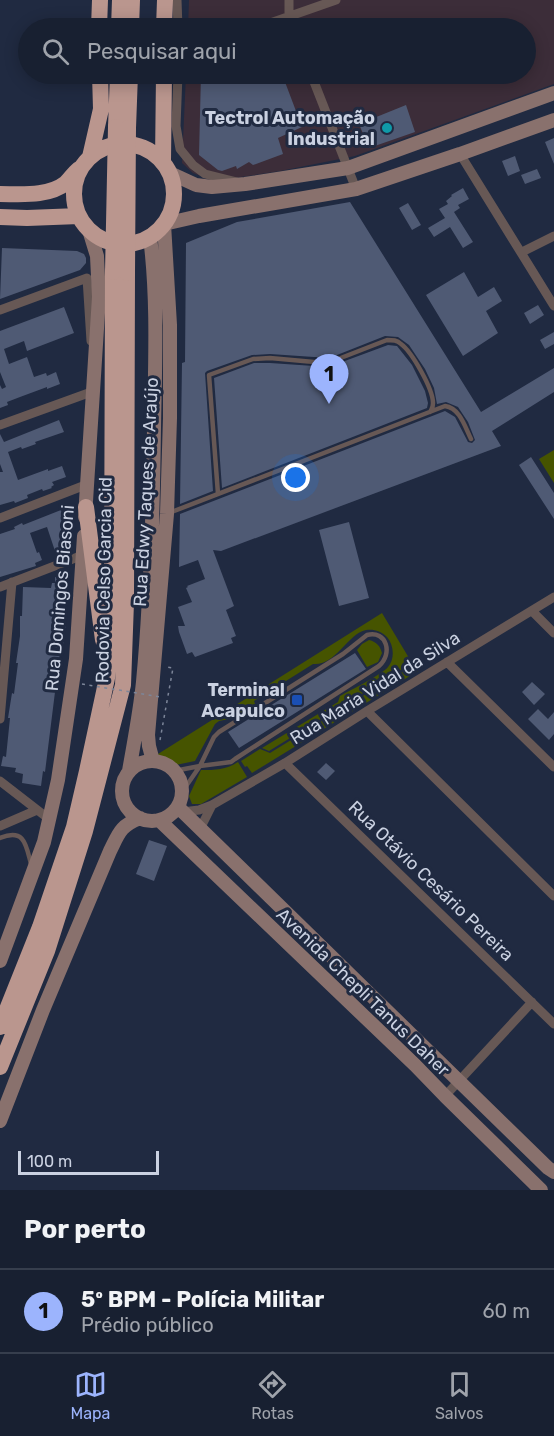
<!DOCTYPE html>
<html lang="pt">
<head>
<meta charset="utf-8">
<style>
	:root { --surface:#182031; --page:#212839; --text:#f1f3f6; --muted:#9fa3ab; --line:#363e4d; --accent:#9cb4fd }
	body { margin:0; font-family:Rubik,sans-serif; background:var(--page); color:var(--text) }
	.scale { position:absolute; left:18px; bottom:15px; width:141px; box-sizing:border-box; padding-left:6px; border:3px solid #cad1e1; border-top:0; font-size:16px; line-height:21px; white-space:nowrap; color:#cad1e1; -webkit-text-stroke:4px #202a41; paint-order:stroke }
	.you { position:absolute; left:296px; top:478px; width:21px; height:21px; margin:-15px; border:4px solid #fff; border-radius:50%; background:#1a73e8; box-shadow:0 0 0 9px #1a73e833 }
	.badge { display:grid; place-items:center; width:39px; height:39px; border-radius:50%; background:var(--accent); color:#111; font-size:20px; font-weight:700 }
	.pin { position:absolute; translate:-50% -50px; filter:drop-shadow(0 2px 3px #0008) }
	.pin::after { content:''; position:absolute; top:32px; width:21px; height:18px; background:inherit; clip-path:polygon(0 0,100% 0,50% 100%) }
	.list { margin:0; padding:0; list-style:none }
	h2 { display:flex; justify-content:space-between; align-items:center; height:78px; margin:0; padding:0 24px; font-size:26px }
	h2 small { font-size:20px; font-weight:400; color:var(--muted) }
	.list li { display:grid; grid-template-columns:39px 1fr auto; gap:18px; align-items:center; box-sizing:border-box; height:84px; padding:0 24px; border-top:2px solid var(--line) }
	.list b { display:block; font-size:22px; white-space:nowrap }
	.list p { margin:0; font-size:20px; white-space:nowrap; color:var(--muted) }
	.list em { font-size:20px; font-style:normal; color:var(--muted) }
	.icon { flex:none; width:33px; height:33px; fill:none; stroke:currentColor; stroke-width:2; stroke-linecap:round; stroke-linejoin:round }
	.map { position:relative; flex:none; width:554px; height:1190px; overflow:hidden }
	.search { position:absolute; background:var(--surface); box-shadow:0 3px 15px #0003; left:18px; right:18px; top:18px; height:66px; display:flex; align-items:center; gap:15px; box-sizing:border-box; padding:0 21px; border-radius:33px; color:var(--muted); font-size:22px }
	.sheet { height:162px; background:var(--surface) }
	nav { display:flex; justify-content:space-around; align-items:center; box-sizing:border-box; height:84px; border-top:2px solid var(--line); background:var(--surface); font-size:16px; color:var(--muted) }
	nav a { display:grid; justify-items:center; gap:3px }
	nav .on { color:var(--accent) }
	.map>svg:first-child { display:block }
	.industrial { fill:#3c2d39 }
	.green { fill:#465400 }
	.building { fill:#4f5a74 }
	.lines { fill:none; stroke-linecap:round; stroke-linejoin:round }
	.path { stroke:#7d8699; stroke-width:1.5; stroke-dasharray:3 4.5; stroke-linecap:butt }
	.lane { stroke:#675855; stroke-width:4.5 }
	.street { stroke:#675855; stroke-width:9 }
	.secondary { stroke:#89716d; stroke-width:14 }
	.highway { stroke:#ba968e; stroke-width:16 }
	.path-bridge { stroke:#7d8699; stroke-width:1.5; stroke-dasharray:3 4.5; stroke-linecap:butt }
	.highway-bridge { stroke:#ba968e; stroke-width:16 }
	.culture-dot { fill:#0f9aa8; stroke:#202a41; stroke-width:2 }
	.transit-dot { fill:#1a4fb4; stroke:#202a41; stroke-width:2 }
	.labels { text-anchor:middle; dominant-baseline:central; stroke-width:6; stroke-linejoin:round; paint-order:stroke }
	.poi-label { font-size:18px; font-weight:bold; fill:#cad1e1; stroke:#202a41; text-anchor:end }
	.street-label { font-size:18px; fill:#cad1e1; stroke:#202a41 }
</style>
</head>
<body>
<div class="map">
<svg width="554" height="1190" viewBox="0 0 554 1190">
	<rect width="100%" height="100%" fill="#202a41"/>
	<!-- industrial -->
	<path class="industrial" d="M189,0H554V84L355,156L280,171L214,181L193,173L182,163L186,74H526V28H188Z"/>
	<!-- green -->
	<path class="green" d="M554,450V483L539,459Z
		M382,613L412,663L269,751L262,748L338,702L340,696C349,691 383,674 388,667C395,659 394,645 387,637C381,631 374,629 366,630C347,634 336,666 313,664L254,701L255,704L234,718L219,721L215,724L195,761L161,768C156,765 157,760 158,754Z
		M369,640C377,642 380,646 382,653L378,662L367,667L357,650L362,644Z
		M408,668L418,671L252,773L247,766L245,767L241,761L260,749L270,753Z
		M238,762L247,777L201,804H192L189,796L201,770C216,770 225,770 238,762Z"/>
	<!-- building -->
	<path class="building" d="M201,74H282L302,127L278,138L283,154L253,165L249,162L237,169L236,166L222,171L218,170L199,155Z
		M406,105L415,132L369,148L359,124Z
		M554,138V164L545,142Z
		M515,156L520,171L508,176L502,161Z
		M537,169L541,178L525,184L521,175Z
		M463,188L469,199L458,205L460,208L454,212L473,242L463,248L450,227L434,237L428,228L445,218L439,209L448,204L446,201L452,196L451,195Z
		M350,202L481,412L554,368V392L492,431L501,446L221,551L213,550L234,606L226,610L236,636L231,638L233,643L195,657L192,652L187,654L179,632L178,626H185L178,607L192,602L186,588L188,587L187,586L205,579L198,560L179,567L180,514L445,411L455,417L468,442L472,443L475,440L468,422L458,407L446,402L437,404L434,388L425,369L409,345L398,337L385,336L332,357H314L270,354L252,355L207,371L205,373L213,491L180,504L182,363L185,362L186,243L237,222Z
		M408,203L421,225L412,230L399,208Z
		M2,248L77,251L84,254L86,258V263L80,270L0,299Z
		M464,272L478,297L494,287L502,301L486,311L498,333L463,356L426,295Z
		M538,305L544,315L530,324L524,313Z
		M64,307L74,333L27,351L24,341L4,349L9,364L27,357L34,377L46,373L47,376L56,372L60,384L47,389V387L20,397L7,402L8,405L0,408V385L2,389L6,387L0,372V331Z
		M554,332V344L545,349L540,340Z
		M388,345L397,346L412,365L425,391L428,403L427,408L222,488L214,378L254,363H270L314,366L334,365Z
		M59,420L64,432L35,442L36,444L22,449L21,447L8,452L18,480L48,469V471L62,466L66,477L52,482L54,485L51,487L52,488L43,491L42,489L27,495L28,498L15,503L14,501L0,505V472H3L0,464V434L4,442Z
		M531,457L554,493V519L519,465Z
		M61,510L66,523L63,524L65,532L60,534L68,553L57,557L47,527L44,528L30,533L37,553L39,552L42,560L35,563L36,566L0,577V534L15,529L14,527L22,523L23,525Z
		M349,522L369,598L339,606L319,530Z
		M55,577H66L62,622L66,623L63,645L61,644L45,772L43,771L41,786L22,783L23,774L15,772L16,768L1,766L3,756L6,757L10,718H8L12,693L14,694L18,663H16L20,636V616H22L23,587L51,588L52,583H55Z
		M355,653L366,669L239,748L228,732Z
		M532,682L545,694L534,705L522,692Z
		M538,709L548,719L554,712V734L549,740L528,719Z
		M326,763L335,771L326,780L317,772Z
		M149,840L167,846L154,881L136,874Z"/>
	<g class="lines">
		<!-- path -->
		<path class="path" d="M160,740L173,668L167,667"/>
		<!-- lane -->
		<path class="lane" d="M218,494L209,375L253,359L270,358L314,362L333,361L387,340C393,340 397,340 401,344C412,352 433,389 433,403C433,408 432,408 430,412
			M169,513L445,406C460,408 465,427 471,439
			M174,771L200,766L231,762L235,759L379,666C393,654 387,630 367,635L343,654L219,732L214,737L200,766L182,792
			M0,838C25,828 26,845 31,864"/>
		<!-- street -->
		<path class="street" d="M177,0L178,28
			M289,0V17L294,28
			M256,28L336,0
			M178,74L176,126L180,149L193,165L205,174L237,182
			M311,74L356,189
			M460,154L554,306
			M522,252L554,236
			M0,310L87,278L91,341
			M0,425L94,391V388
			M0,518L88,484
			M0,587L83,555
			M532,611L554,633
			M447,662L554,767
			M367,711L554,896
			M0,719L12,582
			M285,763L554,1024
			M0,781L49,819
			M182,812L199,810L212,805L285,763L367,711L554,597
			M0,826L37,810
			M201,831L203,823L212,805
			M445,1096L532,1002"/>
		<!-- secondary -->
		<path class="secondary" d="M170,173L196,185L212,187L245,184L348,168L554,93
			M85,517L99,297L97,256L89,230
			M153,761L149,746L148,735L167,514L170,418V325L164,224L199,216L356,189L460,154L554,120
			M122 791a30 30 0 1 1 60 0a30 30 0 1 1-60 0Z
			M129,771C134,742 140,712 143,682C151,597 153,512 154,428C155,364 158,300 150,237
			M178,807L548,1168L554,1172
			M159,820L415,1065L445,1096L541,1190
			M0,961L44,842L58,780L76,659L84,536
			M0,1121L43,1010L110,851C119,833 120,826 140,818"/>
		<!-- highway -->
		<path class="highway" d="M99,28L100,0
			M119,28L120,0
			M131,28L132,0
			M164,28L165,0
			M116,127L118,74
			M128,128L130,74
			M74 194a50 50 0 1 1 100 0a50 50 0 1 1-100 0Z
			M90,157L101,109L100,74
			M163,161L164,74
			M0,194C21,194 48,197 66,183C70,179 74,173 79,169
			M0,217L27,218L79,216
			M86,507L103,640
			M0,1027L40,927L74,827L87,771L107,678L112,610L113,272
			M0,1067L47,951L85,831L123,685L126,602L127,273"/>
		<!-- path-bridge -->
		<path class="path-bridge" d="M82,684L161,697"/>
		<!-- highway-bridge -->
		<path class="highway-bridge" d="M113,272L116,127
			M127,273L128,128"/>
	</g>
	<!-- markers -->
	<circle class="culture-dot" cx="387" cy="128" r="6"/>
	<rect class="transit-dot" x="291" y="694" width="12" height="12" rx="3"/>
	<g class="labels">
		<!-- poi labels -->
		<g class="poi-label">
			<text x="375" y="118">Tectrol Automação<tspan x="375" dy="21">Industrial</tspan></text>
			<text x="285" y="690">Terminal<tspan x="285" dy="21">Acapulco</tspan></text>
		</g>
		<!-- street labels -->
		<g class="street-label">
			<text transform="translate(146 492) rotate(-87)">Rua Edwy Taques de Araújo</text>
			<text transform="translate(104 580) rotate(-89)">Rodovia Celso Garcia Cid</text>
			<text transform="translate(60 598) rotate(-85)">Rua Domingos Biasoni</text>
			<text transform="translate(375 688) rotate(-32)">Rua Maria Vidal da Silva</text>
			<text transform="translate(431 881) rotate(44)">Rua Otávio Cesário Pereira</text>
			<text transform="translate(363 992) rotate(44)">Avenida Chepli Tanus Daher</text>
		</g>
	</g>
</svg>
<div class="scale">100 m</div>
<div class="you"></div>
<div class="pin badge" style="left:329px;top:404px">1</div>
<div class="search"><svg class="icon" aria-label="search" viewBox="0 0 24 24"><circle cx="10" cy="10" r="6"/><path d="M15 15l6 6"/></svg>Pesquisar aqui</div>
</div>
<section class="sheet">
<h2>Por perto<small></small></h2>
<ul class="list">
<li><span class="badge">1</span><div><b>5º BPM - Polícia Militar</b><p>Prédio público</p></div><em>60 m</em></li>
</ul>
</section>
<nav>
<a class="on"><svg class="icon" aria-label="map" viewBox="0 0 24 24"><path d="M3 6l6-2 6 2 6-2v14l-6 2-6-2-6 2zM9 4v14M15 6v14"/></svg>Mapa</a>
<a><svg class="icon" aria-label="directions" viewBox="0 0 24 24"><path d="M12 3l9 9-9 9-9-9zM9 14v-3h6M13 9l2 2-2 2"/></svg>Rotas</a>
<a><svg class="icon" aria-label="saved" viewBox="0 0 24 24"><path d="M7 4h10v16l-5-4-5 4z"/></svg>Salvos</a>
</nav>
</body>
</html>
